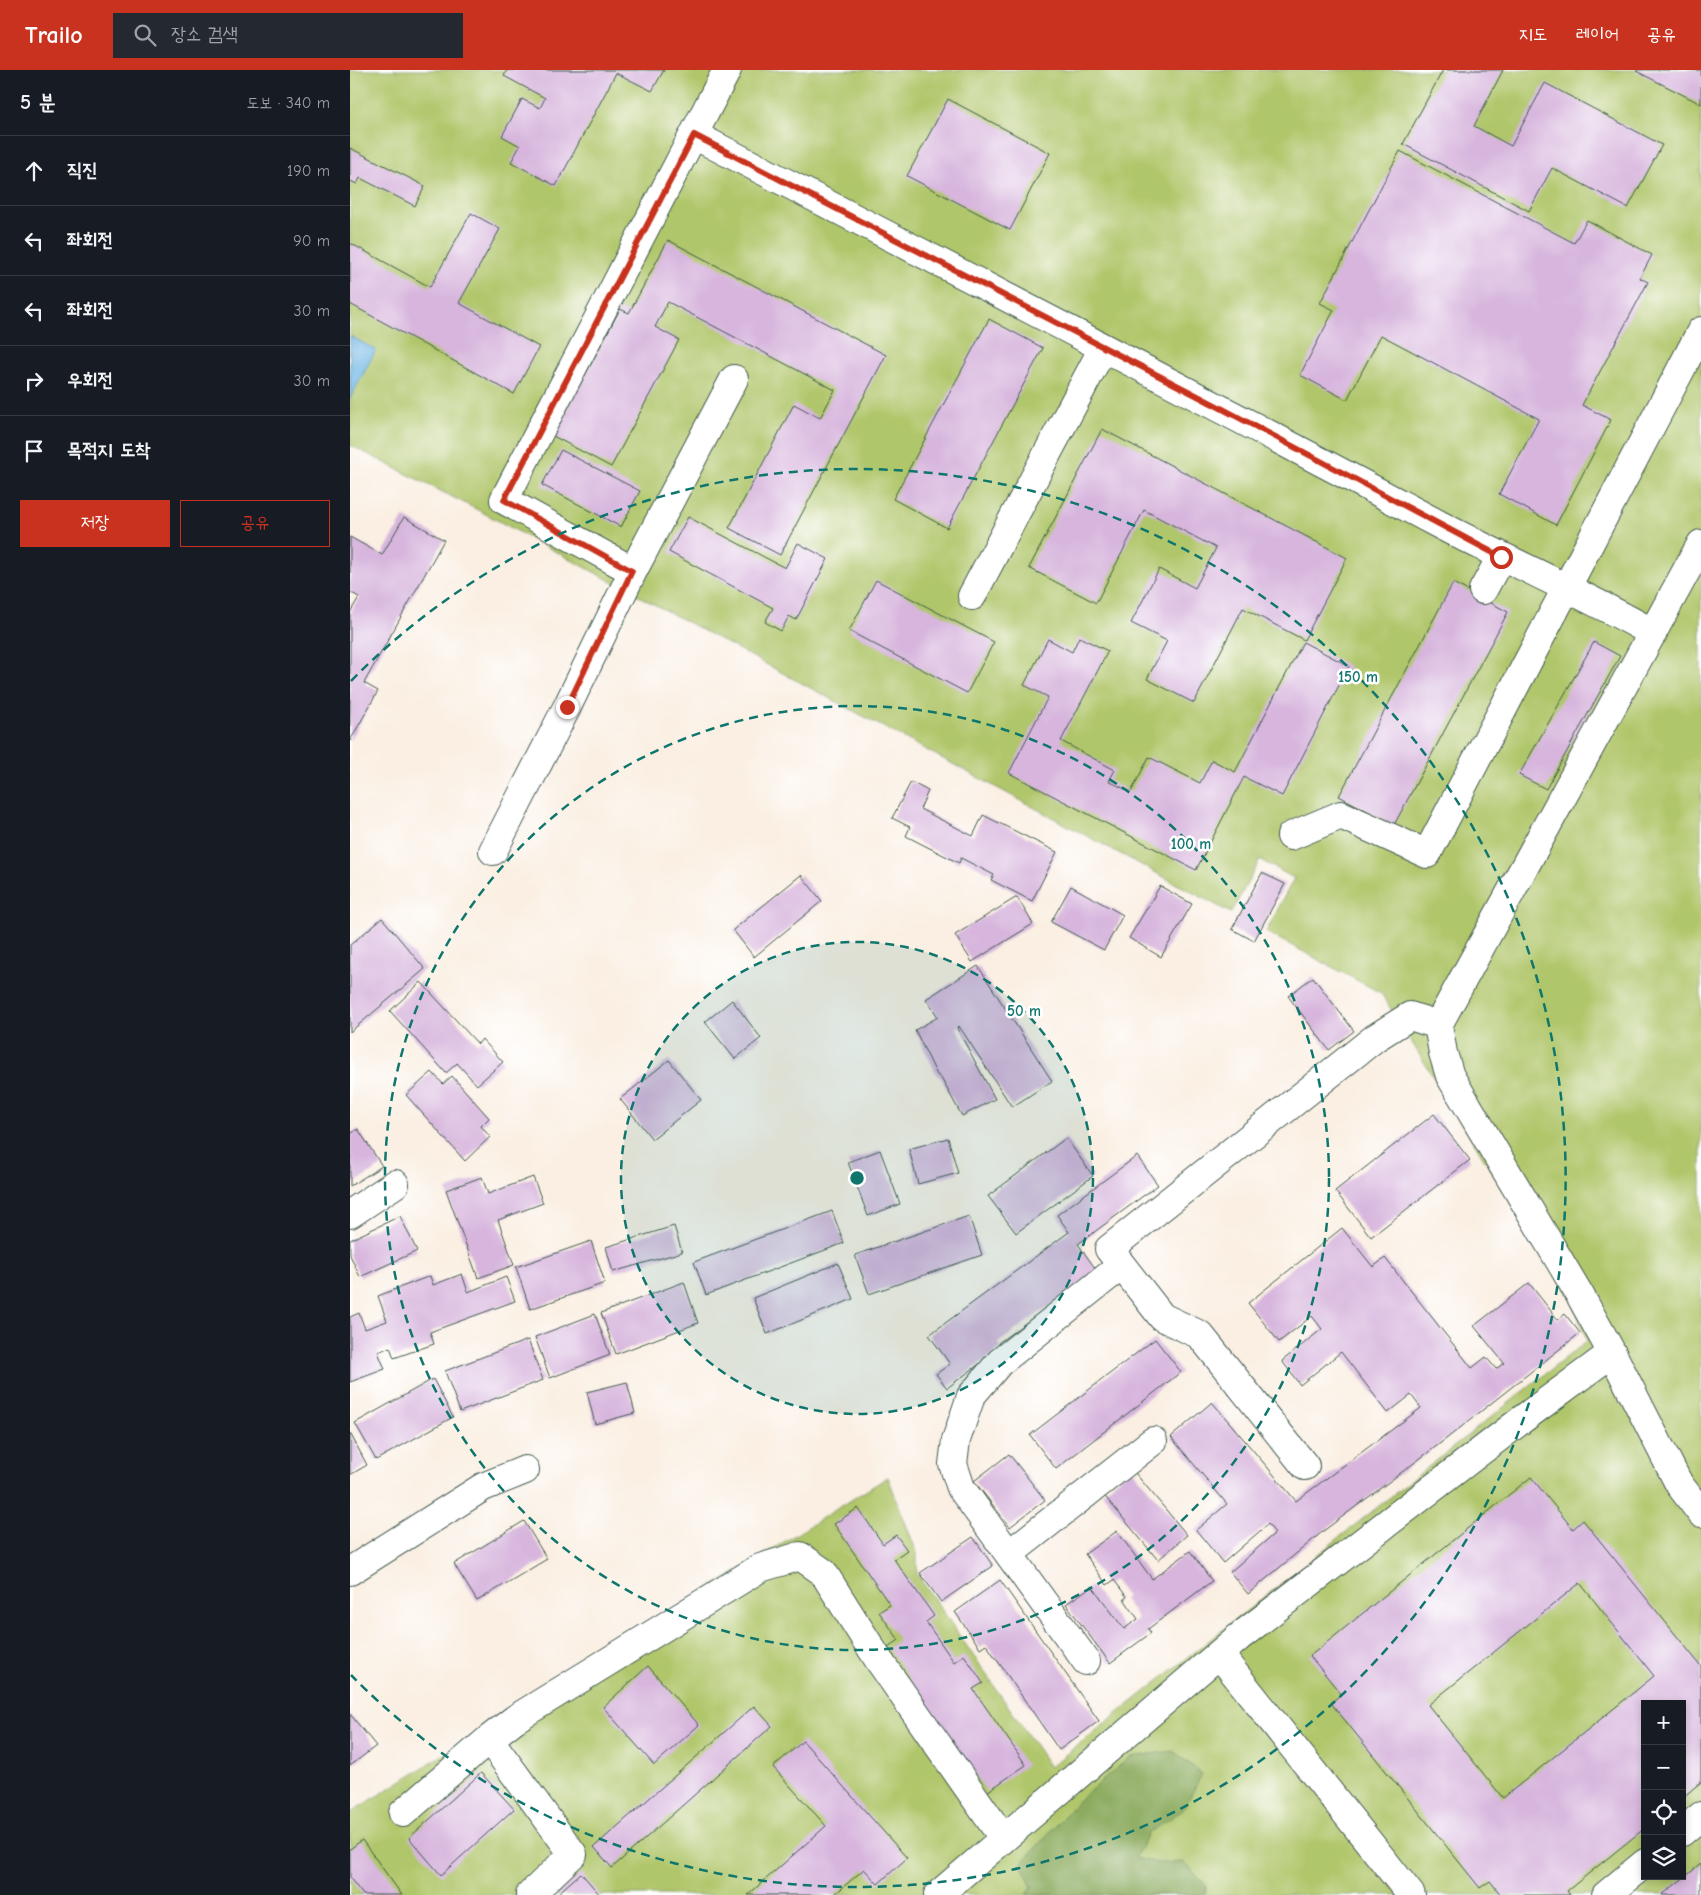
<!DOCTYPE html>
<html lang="ko">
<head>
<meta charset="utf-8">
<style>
	:root { --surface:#171b24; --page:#242831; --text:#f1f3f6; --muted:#9ea1a6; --line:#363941; --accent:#c8321e }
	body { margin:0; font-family:"Comic Neue","Poor Story",sans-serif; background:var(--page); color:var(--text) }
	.controls { position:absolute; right:15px; bottom:15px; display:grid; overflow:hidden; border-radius:0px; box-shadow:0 2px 8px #0003 }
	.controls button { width:45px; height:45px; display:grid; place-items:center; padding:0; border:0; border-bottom:1px solid var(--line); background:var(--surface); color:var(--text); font:25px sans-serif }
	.stop { position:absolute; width:15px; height:15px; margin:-11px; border:4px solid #c8321e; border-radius:50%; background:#fff }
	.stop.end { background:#c8321e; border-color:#fff; box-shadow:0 1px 5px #0008 }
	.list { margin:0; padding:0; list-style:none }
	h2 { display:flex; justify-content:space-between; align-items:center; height:65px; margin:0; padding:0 20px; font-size:21px }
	h2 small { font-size:16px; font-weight:400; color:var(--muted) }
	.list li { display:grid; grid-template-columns:32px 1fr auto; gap:15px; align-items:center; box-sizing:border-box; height:70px; padding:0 20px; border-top:1px solid var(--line) }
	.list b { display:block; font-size:19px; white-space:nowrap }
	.list em { font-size:16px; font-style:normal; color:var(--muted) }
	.actions { display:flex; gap:10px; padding:15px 20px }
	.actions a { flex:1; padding:11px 0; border:1px solid var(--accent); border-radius:0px; text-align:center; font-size:18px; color:var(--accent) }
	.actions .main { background:var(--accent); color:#fff }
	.icon { flex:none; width:28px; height:28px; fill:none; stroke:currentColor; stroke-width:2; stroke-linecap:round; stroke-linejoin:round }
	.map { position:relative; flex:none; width:1351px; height:1825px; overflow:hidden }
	header { display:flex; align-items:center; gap:30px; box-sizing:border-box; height:70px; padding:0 25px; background:var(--accent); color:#fff }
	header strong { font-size:24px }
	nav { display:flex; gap:28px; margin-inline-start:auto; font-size:18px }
	.search { width:350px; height:45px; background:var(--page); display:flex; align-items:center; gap:12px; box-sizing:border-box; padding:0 18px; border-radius:0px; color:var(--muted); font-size:19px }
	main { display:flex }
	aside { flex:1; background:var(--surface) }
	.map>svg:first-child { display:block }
	.green { fill:#b0c66b; stroke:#688250; fill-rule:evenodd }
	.forest { fill:#8cab5f; stroke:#56744a }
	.water { fill:#6ab4e3; stroke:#44788c }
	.building { fill:#d7b5dd; fill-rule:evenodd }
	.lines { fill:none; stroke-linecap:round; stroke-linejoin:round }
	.minor-casing { stroke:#40584e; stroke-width:30 }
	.minor { stroke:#fff; stroke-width:28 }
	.route { stroke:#c8321e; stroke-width:6 }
	.ring { fill:none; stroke:#0f766e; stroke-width:2.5; stroke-dasharray:9 6 }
	.centre { fill:#0f766e; stroke:#fff; stroke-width:2.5 }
	.ring-label { font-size:15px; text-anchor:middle; font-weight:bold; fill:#0f766e; stroke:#fff; stroke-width:5; stroke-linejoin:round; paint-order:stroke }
</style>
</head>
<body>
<header>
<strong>Trailo</strong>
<div class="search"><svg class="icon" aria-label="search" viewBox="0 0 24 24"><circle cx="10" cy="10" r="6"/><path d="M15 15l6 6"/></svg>장소 검색</div>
<nav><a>지도</a><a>레이어</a><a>공유</a></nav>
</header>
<main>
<aside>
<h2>5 분<small>도보 · 340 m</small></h2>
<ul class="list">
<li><svg class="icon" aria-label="ahead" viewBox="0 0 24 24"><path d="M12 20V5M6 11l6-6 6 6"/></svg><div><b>직진</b></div><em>190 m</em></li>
<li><svg class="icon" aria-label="left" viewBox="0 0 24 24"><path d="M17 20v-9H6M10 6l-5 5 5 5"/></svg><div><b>좌회전</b></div><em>90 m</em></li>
<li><svg class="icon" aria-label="left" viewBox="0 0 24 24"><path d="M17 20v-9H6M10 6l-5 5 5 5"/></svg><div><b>좌회전</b></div><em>30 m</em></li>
<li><svg class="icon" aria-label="right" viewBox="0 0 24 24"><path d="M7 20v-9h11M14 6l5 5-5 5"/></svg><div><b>우회전</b></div><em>30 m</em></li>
<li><svg class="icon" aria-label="arrive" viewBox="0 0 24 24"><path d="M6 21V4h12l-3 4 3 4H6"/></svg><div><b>목적지 도착</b></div></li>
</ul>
<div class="actions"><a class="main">저장</a><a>공유</a></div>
</aside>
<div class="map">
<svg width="1351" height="1825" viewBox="0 0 1351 1825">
	<rect width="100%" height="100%" fill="#fff"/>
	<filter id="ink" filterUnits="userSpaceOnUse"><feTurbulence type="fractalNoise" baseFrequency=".02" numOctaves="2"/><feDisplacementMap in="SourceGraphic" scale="10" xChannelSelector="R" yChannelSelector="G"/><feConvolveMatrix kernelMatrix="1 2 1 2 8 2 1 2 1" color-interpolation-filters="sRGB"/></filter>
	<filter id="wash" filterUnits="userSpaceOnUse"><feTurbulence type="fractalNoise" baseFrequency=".0096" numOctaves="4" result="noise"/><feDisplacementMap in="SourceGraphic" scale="20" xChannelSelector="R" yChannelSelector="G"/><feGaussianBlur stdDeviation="1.12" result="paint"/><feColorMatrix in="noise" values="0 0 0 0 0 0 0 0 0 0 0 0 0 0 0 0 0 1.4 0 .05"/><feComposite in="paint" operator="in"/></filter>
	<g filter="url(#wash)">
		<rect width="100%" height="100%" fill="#faefe2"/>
		<!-- green -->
		<path class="green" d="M0,0H1351V1825H1L0,1823V1743L538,1407L567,1483V1504L700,1697L1237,1271L1221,1228L1031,923L916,862L944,808L910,790L881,843L128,440L0,375ZM1295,1634H1332V1806H1295Z"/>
		<!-- forest -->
		<path class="forest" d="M823,1681L852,1704L833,1740L799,1762L785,1788L809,1793L834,1792L856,1815L855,1825H677L682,1817L671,1794L727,1732L780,1687Z"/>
		<!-- water -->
		<path class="water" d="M0,266L26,280L0,329Z"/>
		<g id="blocks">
			<!-- building -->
			<path class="building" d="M157,0H314L302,21L266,3L206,116L161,92L170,76L152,66L172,29L190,38L195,28L154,6Z
				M1093,0H1153L1124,56L1161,76L1195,13L1312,75L1278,138L1202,98L1179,141L1053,74Z
				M1287,0H1351V34L1286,1Z
				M598,29L700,83L660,160L557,106Z
				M0,78L75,116L65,136L10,108L7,114L0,111Z
				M1050,81L1224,173L1237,150L1302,185L1290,208L1298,212L1232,335L1261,350L1206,455L1149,424L1189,349L1031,265L997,330L950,305L984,240L970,233Z
				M121,143L150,159L109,233L189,277L164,324L0,234V173L80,217Z
				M318,170L536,285L430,485L379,458L444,334L470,348L485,320L318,232L305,257L329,270L261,397L203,366L270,239L279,243Z
				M639,249L693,278L597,458L543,429Z
				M752,359L997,488L954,570L893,538L844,633L797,609L817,571L781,553L809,499L845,518L866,478L794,440L746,533L679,498Z
				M211,380L290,421L271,457L192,415Z
				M54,447L94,470L14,613L28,621L0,671V543L9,527L0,522V467L32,485Z
				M338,447L435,498L448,473L478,489L446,550L439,546L431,561L415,552L423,538L319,482Z
				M526,510L644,572L617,623L499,561Z
				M1103,513L1158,542L1044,755L989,726Z
				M729,567L758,581L711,671L765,700L759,711L781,722L799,687L850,713L862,690L885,702L953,572L999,596L932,726L894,707L846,800L659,703L698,627L674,615L698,569L722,582Z
				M1244,572L1270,586L1196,719L1169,705Z
				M561,712L578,721L570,739L623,766L633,745L707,782L682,831L641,810L644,805L611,788L609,793L556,766L560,757L542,748Z
				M912,803L935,814L904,871L882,859Z
				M451,805L472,831L404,887L383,860Z
				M721,816L773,845L754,880L701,852Z
				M810,816L842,834L811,887L779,868Z
				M667,827L683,854L622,892L605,865Z
				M32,848L75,899L0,962V875Z
				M628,896L702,1011L662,1037L609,956L607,958L645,1029L612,1046L591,1008L587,1005L565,960L588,947L576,929Z
				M963,907L1004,961L979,980L938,926Z
				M71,912L128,974L132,969L153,992L127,1015L107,993L96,1003L40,941Z
				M382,930L411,968L385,989L355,952Z
				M319,990L351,1030L302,1069L270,1029Z
				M82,1002L93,1014L102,1006L139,1048L131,1056L140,1067L115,1091L56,1025Z
				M1084,1044L1120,1090L1021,1167L985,1121Z
				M8,1059L32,1096L0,1116V1064Z
				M598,1068L608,1103L568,1114L559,1079Z
				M716,1068L743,1106L666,1163L638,1126Z
				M530,1080L550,1134L518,1146L498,1092Z
				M787,1086L808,1115L728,1174L747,1201L648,1273L651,1278L597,1318L586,1304L600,1294L579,1265L719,1162L707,1145Z
				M132,1107L138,1124L183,1107L193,1133L148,1150L164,1195L128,1208L96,1120Z
				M482,1141L494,1173L356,1225L344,1192Z
				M50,1146L67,1181L10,1207L0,1185V1170Z
				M619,1146L632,1185L519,1224L505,1185Z
				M324,1156L332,1182L263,1202L256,1177Z
				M992,1158L1023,1197L1035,1188L1122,1298L1136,1287L1146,1299L1154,1293L1124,1256L1179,1213L1208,1250L1215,1244L1230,1263L1096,1369L972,1462L898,1524L880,1502L925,1463L918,1454L873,1493L846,1460L877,1434L821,1367L862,1332L946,1431L1071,1338L1061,1325L1038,1343L991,1282L950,1315L932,1291L972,1259L962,1246L929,1272L898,1233Z
				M241,1171L255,1213L180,1239L166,1197Z
				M488,1193L503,1229L417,1264L403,1228Z
				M112,1204L118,1222L156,1207L165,1231L80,1262L84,1274L44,1288L40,1277L28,1282L35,1299L0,1312V1247L9,1243L15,1259L37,1251L28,1226L80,1206L83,1215Z
				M334,1212L348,1253L266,1284L251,1243Z
				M245,1244L260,1285L200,1308L185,1267Z
				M805,1269L831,1302L706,1399L680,1365Z
				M178,1270L193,1310L110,1342L95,1301Z
				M83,1309L103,1347L26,1390L5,1353Z
				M277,1312L285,1343L245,1354L237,1322Z
				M0,1363L17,1395L0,1405Z
				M659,1384L695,1430L660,1457L624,1411Z
				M781,1398L837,1465L808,1490L752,1423Z
				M1181,1407L1223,1459L1233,1450L1351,1596V1712L1332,1728V1634H1295V1758L1217,1821L1220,1825H1151L1140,1811L1130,1818L981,1633L991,1624L960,1586ZM1230,1513L1304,1606L1153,1728L1078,1635Z
				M508,1438L533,1474L546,1465L557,1480L544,1489L584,1546L576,1552L604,1592L614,1585L633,1613L623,1619L676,1695L637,1722L538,1578L549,1570L529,1542L540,1535L484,1454Z
				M174,1451L197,1489L127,1531L104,1494Z
				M767,1461L802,1509L840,1481L862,1511L798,1559L801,1563L760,1593L716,1534L742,1516L774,1559L788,1549L774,1529L777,1527L764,1510L757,1515L735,1484Z
				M623,1467L643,1496L591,1532L570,1503Z
				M650,1510L749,1651L709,1680L636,1574L630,1578L605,1542Z
				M298,1596L349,1655L304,1695L253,1637Z
				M404,1636L422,1656L262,1798L244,1777Z
				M0,1644L26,1676L0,1696Z
				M453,1671L557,1788L528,1814L514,1799L484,1825H398L476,1756L423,1697Z
				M131,1703L164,1739L91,1805L59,1768Z
				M12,1770L52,1825H13L0,1808V1779Z
				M1351,1794V1825H1312Z
				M231,1803L250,1825H206Z"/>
		</g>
	</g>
	<g filter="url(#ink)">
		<use href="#blocks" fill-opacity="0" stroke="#40584e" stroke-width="1"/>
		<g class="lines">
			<!-- minor casing -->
			<g class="minor-casing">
				<path id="minor" d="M344,65C593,194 843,323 1090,455C1161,492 1234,524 1303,563
					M283,501L384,309
					M1133,520L1151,487
					M622,526L753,278
					M941,766L991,745L1077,784L1351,261
					M143,781L217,637L283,501L154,430L377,0
					M0,1144L45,1114
					M1262,1283L1329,1414L1351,1443
					M955,1396L850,1265L812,1247L759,1179L1025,968L1060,946L1088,955
					M659,1484L803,1371
					M0,1501L133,1417L175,1400
					M869,1584L1061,1825
					M736,1591L611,1418L603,1394L606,1370L621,1326L650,1292L771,1196
					M139,1669L223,1784L180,1825
					M53,1743L139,1669L165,1649L410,1498L450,1486L473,1502L528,1589L653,1768
					M1332,1762L1351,1746
					M588,1825L889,1567L1174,1348L1262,1283L1231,1227L1100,1006L1093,983L1088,955L1351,474
					M1256,1825L1295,1793"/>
			</g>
			<!-- minor -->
			<use href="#minor" class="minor"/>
		</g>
	</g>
	<g class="lines" filter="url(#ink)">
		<!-- route -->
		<path class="route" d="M217,637L282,501L154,430L344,65L869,337L1151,487"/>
	</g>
	<!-- distance rings -->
	<circle cx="507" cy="1108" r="236" fill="#0f766e" fill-opacity=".12"/>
	<g class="ring">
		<circle cx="507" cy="1108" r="236"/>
		<circle cx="507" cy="1108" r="472"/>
		<path d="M1 611A709 709 0 1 1 1 1605"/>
	</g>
	<circle cx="507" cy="1108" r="8" class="centre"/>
	<g class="ring-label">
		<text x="1008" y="612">150 m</text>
		<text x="841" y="779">100 m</text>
		<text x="674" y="946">50 m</text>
	</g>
</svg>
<div class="controls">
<button>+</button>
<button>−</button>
<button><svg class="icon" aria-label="locate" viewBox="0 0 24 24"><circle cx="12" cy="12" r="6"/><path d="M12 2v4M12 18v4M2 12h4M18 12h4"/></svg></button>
<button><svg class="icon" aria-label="layers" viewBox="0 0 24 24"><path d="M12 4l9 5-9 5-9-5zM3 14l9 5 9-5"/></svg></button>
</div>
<div class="stop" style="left:1151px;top:487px"></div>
<div class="stop end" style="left:217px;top:637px"></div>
</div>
</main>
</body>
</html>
